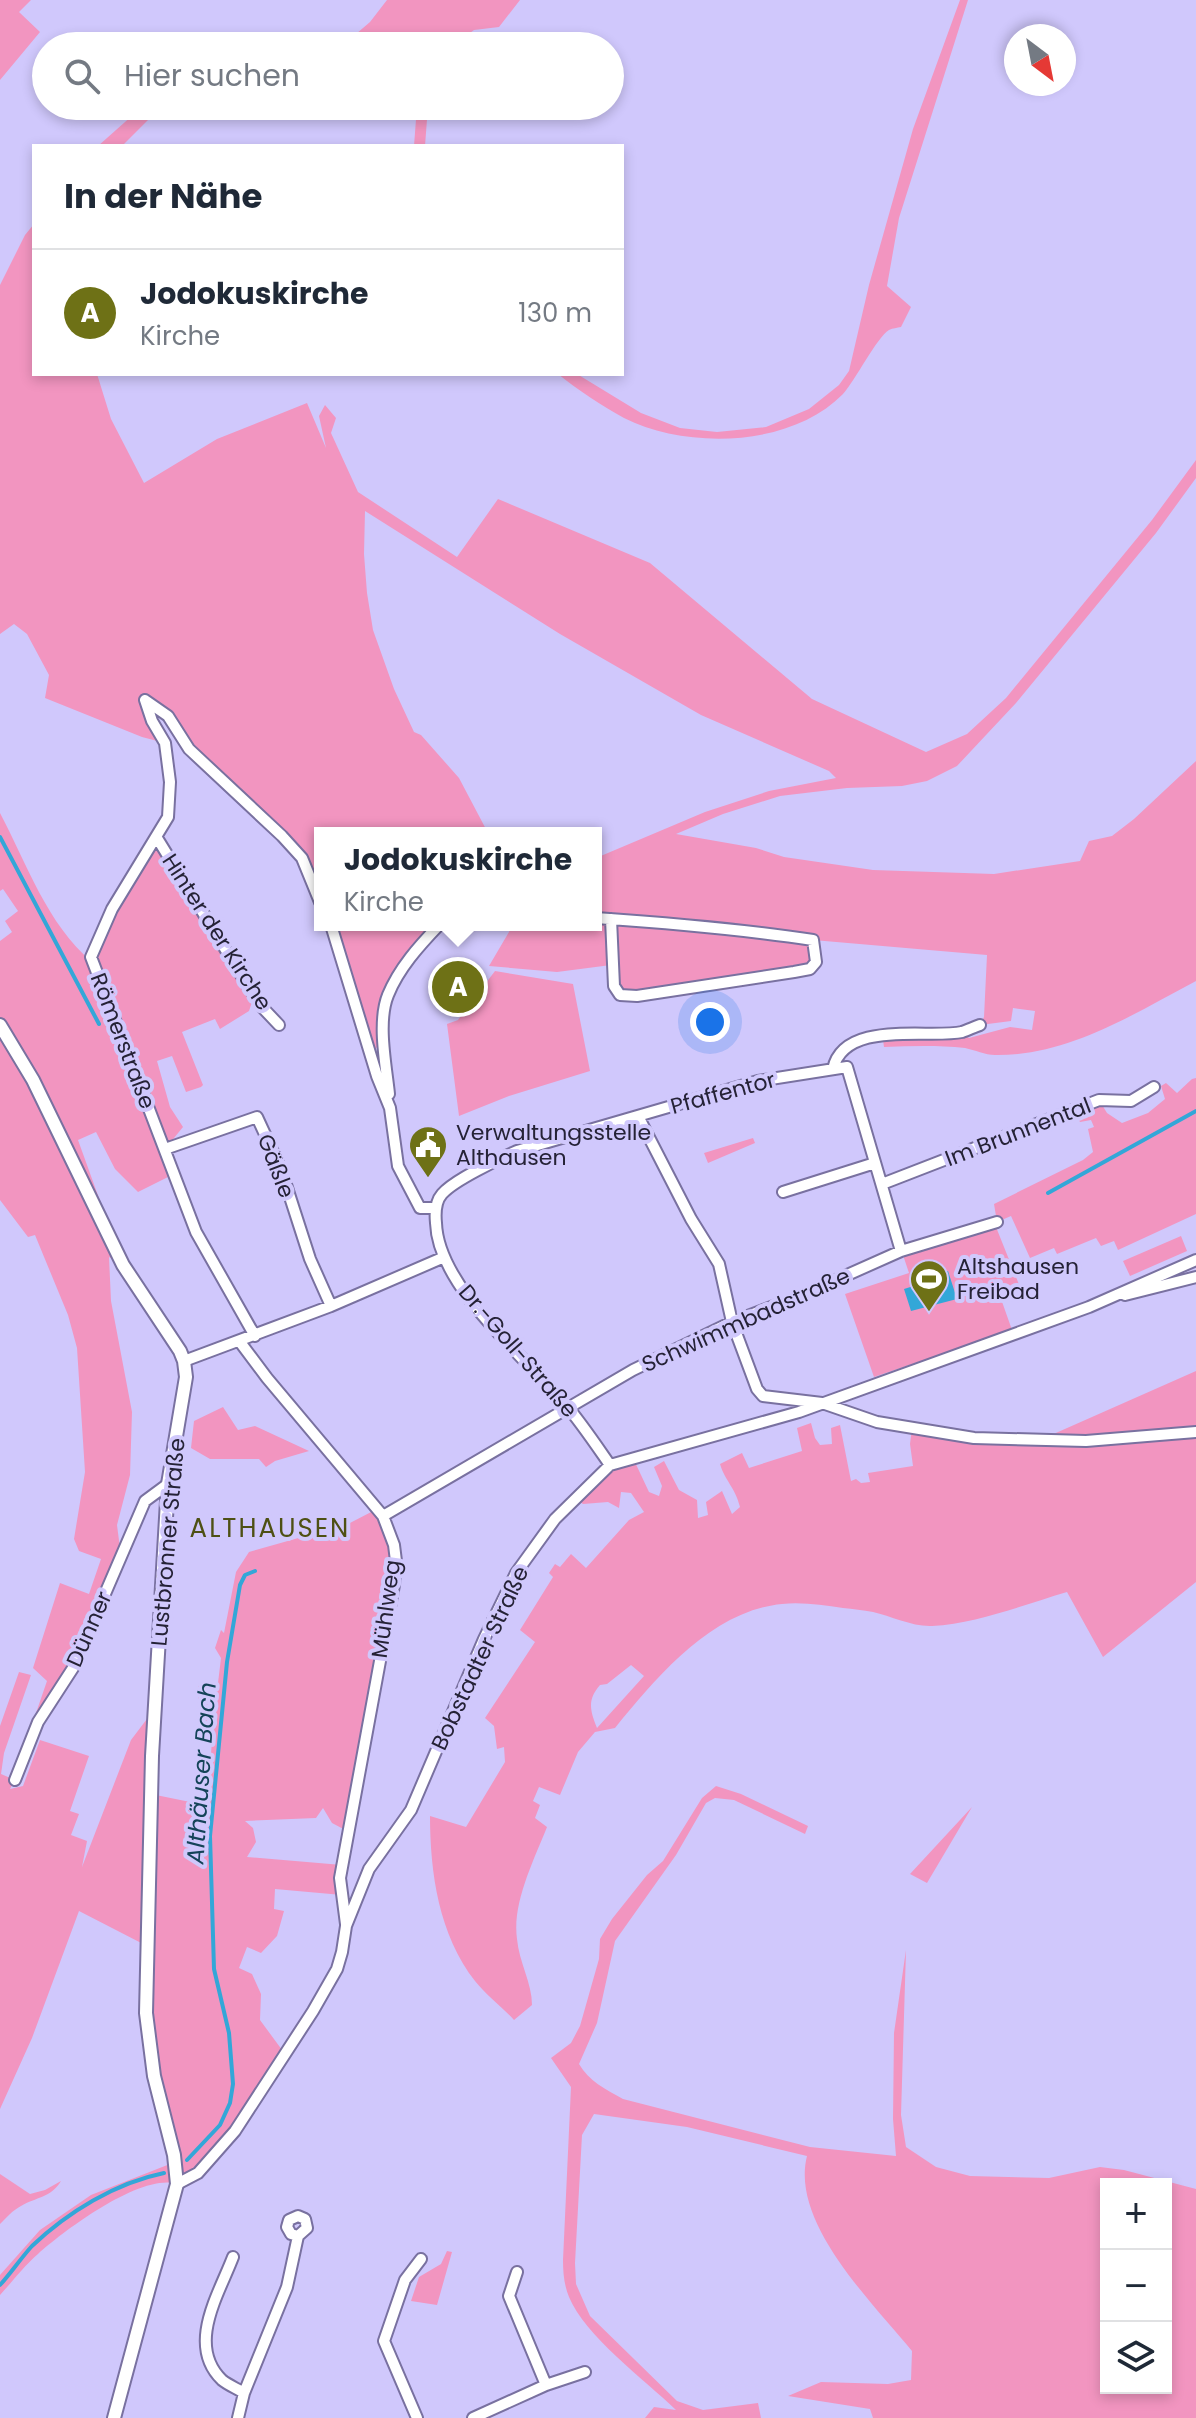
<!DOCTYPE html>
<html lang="de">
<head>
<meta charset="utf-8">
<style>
	:root { --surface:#fff; --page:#f6f6f7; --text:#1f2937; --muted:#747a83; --line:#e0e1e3; --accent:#6e7116 }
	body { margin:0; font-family:Poppins,sans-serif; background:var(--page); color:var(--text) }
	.controls { position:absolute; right:24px; bottom:24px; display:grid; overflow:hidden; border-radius:0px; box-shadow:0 4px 12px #0003 }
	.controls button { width:72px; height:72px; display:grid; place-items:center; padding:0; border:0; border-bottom:2px solid var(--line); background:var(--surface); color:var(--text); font:40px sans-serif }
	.compass { position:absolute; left:1004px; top:24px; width:72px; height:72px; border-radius:50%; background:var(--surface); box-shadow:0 4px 12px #0003; rotate:148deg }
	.you { position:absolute; left:710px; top:1022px; width:28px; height:28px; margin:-20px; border:6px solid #fff; border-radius:50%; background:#1a73e8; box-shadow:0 0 0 12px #1a73e833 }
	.badge { display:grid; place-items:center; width:52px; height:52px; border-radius:50%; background:var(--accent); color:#fff; font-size:26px; font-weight:700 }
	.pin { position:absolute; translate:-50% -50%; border:4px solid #fff; box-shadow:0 2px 8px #0006 }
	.popup { position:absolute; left:314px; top:827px; width:288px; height:104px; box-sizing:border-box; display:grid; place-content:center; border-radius:0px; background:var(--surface); filter:drop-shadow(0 2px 6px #0005); font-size:26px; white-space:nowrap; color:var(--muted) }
	.popup b { font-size:30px; color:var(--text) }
	.popup::after { content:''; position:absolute; left:50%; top:100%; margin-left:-16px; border:16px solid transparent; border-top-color:var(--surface) }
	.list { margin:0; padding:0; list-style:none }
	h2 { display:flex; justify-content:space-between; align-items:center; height:104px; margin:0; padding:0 32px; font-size:34px }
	h2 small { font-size:26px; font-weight:400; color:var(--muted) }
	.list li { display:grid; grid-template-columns:52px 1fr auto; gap:24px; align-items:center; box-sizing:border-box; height:128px; padding:0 32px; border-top:2px solid var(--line) }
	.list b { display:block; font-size:30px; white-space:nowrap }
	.list p { margin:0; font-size:26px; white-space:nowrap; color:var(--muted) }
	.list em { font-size:26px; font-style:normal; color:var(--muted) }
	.icon { flex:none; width:44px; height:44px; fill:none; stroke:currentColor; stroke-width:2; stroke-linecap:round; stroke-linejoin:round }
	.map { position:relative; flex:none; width:1196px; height:2418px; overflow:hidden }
	.search { position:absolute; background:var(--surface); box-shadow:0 4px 12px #0003; left:32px; top:32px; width:592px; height:88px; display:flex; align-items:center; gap:20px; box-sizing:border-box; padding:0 28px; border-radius:44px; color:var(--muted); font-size:30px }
	.panel { position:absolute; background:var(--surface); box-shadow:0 4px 12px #0003; left:32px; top:144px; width:592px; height:232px; border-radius:0px }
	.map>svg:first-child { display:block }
	.green { fill:#f295c0; fill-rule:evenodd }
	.water { fill:#33a7d8 }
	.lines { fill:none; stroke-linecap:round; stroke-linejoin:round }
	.stream { stroke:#33a7d8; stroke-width:4 }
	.minor-casing { stroke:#7971a0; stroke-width:14 }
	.tertiary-casing { stroke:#7971a0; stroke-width:16 }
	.minor { stroke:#fff; stroke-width:10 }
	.tertiary { stroke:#fff; stroke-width:12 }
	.labels { text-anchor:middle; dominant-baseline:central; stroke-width:8; stroke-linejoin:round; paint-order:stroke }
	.street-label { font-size:22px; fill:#252236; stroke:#d0c8fc }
	.poi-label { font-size:22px; fill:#252236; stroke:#d0c8fc; text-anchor:start }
	.water-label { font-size:24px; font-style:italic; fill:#144358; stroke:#d0c8fc }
	.quarter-label { font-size:26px; letter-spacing:2px; fill:#4e5014; stroke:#d0c8fc }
</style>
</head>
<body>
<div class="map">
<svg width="1196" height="2418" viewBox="0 0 1196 2418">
	<rect width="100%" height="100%" fill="#d0c8fc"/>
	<!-- green -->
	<path class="green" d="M0,0H31L19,12L40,32L0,80Z
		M387,0H520L499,27L474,30L452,46H440L449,34L396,46H248C284,37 319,35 356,34L370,22Z
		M960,0H968L899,218L887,286L911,307L901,327C897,328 893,328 889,330C877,337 855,381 843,394C791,447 688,450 624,418C602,406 578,390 558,374H577L641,413L680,428L717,432L766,427L809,409L839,385L849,371L869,285L913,129Z
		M143,106H167L148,120L122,146H98Z
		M417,106H428L425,146H414Z
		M34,224V374H97L111,419L144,483L217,439L307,403L326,448L319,416L325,405L336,418L331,433L358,492L457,557L498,499L650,563L812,699L926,752L967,734L1006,698L1152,520L1196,460V478L1156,533L1016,703L957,766L927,781L902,786L847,788L780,796L723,814L676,834L756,848L784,857L873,870L994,874L1080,861L1089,841L1112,836L1134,819L1196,761V981C1133,1014 1069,1056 995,1055C985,1055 975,1050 965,1048C938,1045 911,1046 884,1047L882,1033L961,1032L969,1038L1010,1027L1032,1030L1035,1011L1013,1008L1011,1021L980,1025L984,1017L987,955L813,940L810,969L620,995L614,986L611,919L596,918V858L705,812L769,791L836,778L829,771L701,715L560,634L365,511L364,554L367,593L373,630L394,689L414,732L421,735L459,778L488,833H320V902L302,858L189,749L168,716L147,701L165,743L142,737L45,698L49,675L27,634L14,624L0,634V285L25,235Z
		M0,813C27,864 47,924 92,962L91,957L157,838L254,996L249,1011L220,1029L215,1019L182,1032L203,1085L201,1087L186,1092L172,1056L157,1061L170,1107L183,1127L165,1149L174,1174L138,1192L115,1169L96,1132L78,1140L123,1265L109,1257L111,1301L132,1412L130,1475L117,1525L121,1556L73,1668L38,1722L36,1713L47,1681L33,1668L60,1583L89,1594L101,1559L79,1551L74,1539L85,1472L77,1348L68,1315L35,1235L28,1237L0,1200V941L12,932L5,921L18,911L3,889L0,891Z
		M596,920L608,921L611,965L557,972L489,966L513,925H596Z
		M331,925H439L387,997L383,1038L371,1056Z
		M495,971L573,984L590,1071L509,1096L459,1116L447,1024L458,1020Z
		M1196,1078V1214L1118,1250L1114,1241L1101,1246L1096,1238L1057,1254L1054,1248L1030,1258L1011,1216L997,1222L994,1204L1083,1160L1093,1152L1088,1129L1094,1127L1091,1120L1080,1122L1073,1110L1099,1100L1107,1113L1122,1123L1148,1113L1165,1099L1161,1086L1166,1083L1177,1093L1192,1079Z
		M753,1138L755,1143L708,1163L704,1153Z
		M996,1227L1020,1287L1000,1296L1012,1330L874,1377L845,1294L909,1273L903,1255Z
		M1181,1236L1187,1251L1130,1276L1123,1261Z
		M1196,1371V1582L1103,1657L1067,1592C1023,1605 978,1623 932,1626C913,1627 891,1616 873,1612C863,1610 853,1609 843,1608C823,1605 802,1602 782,1604C711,1611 657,1677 615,1728L595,1732L578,1752L560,1795L539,1787L533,1801L540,1805L535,1818L547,1827C534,1860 512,1903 517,1939C519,1962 532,1983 532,2005L514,2020C502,2007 486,1995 475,1981C439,1935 430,1873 430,1816L466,1827L505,1762L504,1747L497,1749L494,1726L485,1718L535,1642L520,1630L553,1577L549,1573L555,1564L560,1567L571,1554L586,1568L629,1520L644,1512L631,1493L621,1492L619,1508L608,1502L583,1504L576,1499L610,1465L633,1458L649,1492L659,1496L662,1486L654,1467L664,1461L679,1490L697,1500L698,1518L708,1515L706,1502L722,1491L732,1514L740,1507C735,1487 725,1481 720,1464L742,1453L749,1468L802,1451L797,1428L811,1423L815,1438L820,1445L832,1444L831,1428L840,1425L851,1481L856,1479L861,1483L870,1482L868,1473L913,1466L910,1444L912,1428L1040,1440ZM631,1665L644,1676L597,1728C590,1710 587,1700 600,1685L607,1684Z
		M223,1407L238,1430L255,1426L309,1451L275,1461L266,1467L259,1459H210L191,1448L194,1421Z
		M377,1509L396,1561L349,1832L332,1823L323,1808L316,1818L245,1821L253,1828L256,1842L247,1857L342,1865V1895L275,1889L274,1909L284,1911L277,1936L261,1953L247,1947L239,1968L252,1974L261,1994L260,2020L285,2054L216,2151L177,2184C141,2173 65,2230 38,2254C24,2266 12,2282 0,2295V2275L40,2230L91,2195L175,2162L145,2038L147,1946L79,1911L32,2038L0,2109V1726L19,1672L31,1675L4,1753L1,1774L15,1780L10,1789L23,1786L40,1740L89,1756L70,1811L79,1814L71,1835L87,1841L82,1867L131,1740L156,1707L151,1794L195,1803L203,1850L213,1729L203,1728L196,1720L199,1711L198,1686L218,1683L221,1658L215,1648L221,1630L224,1633L236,1572L249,1552L348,1524Z
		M716,1786L741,1794L808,1826L805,1834L734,1800L715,1798L706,1803L676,1855L615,1941L597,2023L579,2064C589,2081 605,2089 623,2099L810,2147L896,2156L893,2119L894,2033L906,1950L901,2115L906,2147L936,2167L970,2176L1049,2178L1100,2167L1124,2170L1196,2189V2418H873L870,2409L788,2396L821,2382L888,2384L911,2380L912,2351C873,2303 790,2223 807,2156L687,2127L594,2114L582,2135L575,2263L576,2284L590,2316L677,2401L703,2410L758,2403L761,2418H645L654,2407L676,2410C644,2379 585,2336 569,2297C564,2285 563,2272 563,2260L571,2087L551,2058L571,2043L580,2026L599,1959L600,1939L612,1919L647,1875L663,1861L702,1798ZM1106,2184H1166V2388H1106Z
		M972,1807L927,1883L910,1874Z
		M0,2174L30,2194L45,2190L61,2181C51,2198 36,2197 21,2206C13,2210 6,2218 0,2224Z
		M447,2251L452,2252L437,2305L411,2301L419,2277L441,2264Z"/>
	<!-- water -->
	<path class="water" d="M948,1271L957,1299L911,1311L904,1289L942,1277V1273Z"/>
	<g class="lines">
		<!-- stream -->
		<path class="stream" d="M0,837L99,1024
			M1048,1193L1196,1111
			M187,2160L220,2125L230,2103L233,2084L229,2033L214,1969L210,1836L227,1662L240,1585L245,1575L255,1571
			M0,2285C11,2273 21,2258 32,2246C68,2212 115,2183 164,2173"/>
		<!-- minor casing -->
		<g class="minor-casing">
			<path id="minor" d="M145,700L152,721L165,743L170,782L168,817L112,909L91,957L196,1232L255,1336
				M145,700L168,716L189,749L282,836L302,858L320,902
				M157,838L248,986L261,1006L279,1025
				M596,918C668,923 741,929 813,940L816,962L810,969L794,972L637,996L620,995L614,986L611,919
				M331,925L377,1076L390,1108L398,1166L420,1208H435
				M833,1069C844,1019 929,1039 962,1032C968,1030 974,1027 980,1025
				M389,1094C386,1065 377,1022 388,995C399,968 419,946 439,925
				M638,1116L691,1219L719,1264L732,1322L757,1389L763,1396L822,1403L877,1422L974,1438L1086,1441L1196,1432
				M165,1149L257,1117L281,1169L310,1259L331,1306
				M882,1184L1099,1100L1131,1101L1154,1087
				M783,1192L875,1163
				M1125,1295L1196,1277
				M240,1342L267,1378L383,1516L394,1545L396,1561L394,1585L340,1878L346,1924
				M184,1361L331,1306L442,1258
				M610,1465C596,1445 582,1424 566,1405C526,1358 438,1287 436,1223C435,1213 435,1202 442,1194C454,1180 499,1159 517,1151L758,1081L847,1067L901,1251
				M383,1516L633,1370L732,1322L800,1296L901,1251L997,1222
				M15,1780L38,1722L73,1668L145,1501L168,1484
				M177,2184L198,2173L235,2131L313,2011L337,1969L342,1952L346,1926L369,1869L411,1810L484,1639L516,1573L555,1519L610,1465L799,1412L1089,1307L1196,1260
				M233,2257C219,2294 186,2345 222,2380C228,2385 238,2389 244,2393
				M546,2385L585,2372
				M238,2418L244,2393L287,2287L298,2236L307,2228L305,2219L298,2216L289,2220L287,2227L291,2234L298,2236
				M417,2418L384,2341L405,2280L421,2259
				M473,2418L546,2385L509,2296L517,2272"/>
		</g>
		<!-- tertiary casing -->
		<g class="tertiary-casing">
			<path id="tertiary" d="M0,1025L33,1080L123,1265L180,1351L184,1361L186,1377L168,1484L152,1756L146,2013L154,2076L174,2155L177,2184L114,2418"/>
		</g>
		<!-- minor -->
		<use href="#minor" class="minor"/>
		<!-- tertiary -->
		<use href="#tertiary" class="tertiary"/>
	</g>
	<!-- icons -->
	<defs>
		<g id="civic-pin" transform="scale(2)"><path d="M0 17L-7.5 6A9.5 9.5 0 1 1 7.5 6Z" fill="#6e7116" stroke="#d0c8fc"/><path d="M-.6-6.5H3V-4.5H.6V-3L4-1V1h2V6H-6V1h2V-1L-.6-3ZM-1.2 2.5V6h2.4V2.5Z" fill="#fff"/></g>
		<g id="stadium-pin" transform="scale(2)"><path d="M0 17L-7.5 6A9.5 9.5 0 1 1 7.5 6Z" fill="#6e7116" stroke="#d0c8fc"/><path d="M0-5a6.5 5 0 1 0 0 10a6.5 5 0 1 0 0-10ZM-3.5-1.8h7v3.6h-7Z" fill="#fff"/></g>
	</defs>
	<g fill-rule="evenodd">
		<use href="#civic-pin" x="428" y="1145"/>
		<use href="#stadium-pin" x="929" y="1279"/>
	</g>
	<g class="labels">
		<!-- street labels -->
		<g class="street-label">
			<text transform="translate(217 932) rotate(57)">Hinter der Kirche</text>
			<text transform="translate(123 1041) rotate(69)">Römerstraße</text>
			<text transform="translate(723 1093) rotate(-15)">Pfaffentor</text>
			<text transform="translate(1018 1132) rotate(-21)">Im Brunnental</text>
			<text transform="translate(276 1166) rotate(69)">Gäßle</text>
			<text transform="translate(746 1320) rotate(-24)">Schwimmbadstraße</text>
			<text transform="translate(518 1351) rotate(49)">Dr.-Goll-Straße</text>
			<text transform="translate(168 1542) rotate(-85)">Lustbronner Straße</text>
			<text transform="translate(386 1609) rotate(-82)">Mühlweg</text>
			<text transform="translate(89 1629) rotate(-66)">Dünner</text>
			<text transform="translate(480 1658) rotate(-65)">Bobstadter Straße</text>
		</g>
		<!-- poi labels -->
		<g class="poi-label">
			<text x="456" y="1132">Verwaltungsstelle<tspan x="456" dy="25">Althausen</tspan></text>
			<text x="957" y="1266">Altshausen<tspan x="957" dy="25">Freibad</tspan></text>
		</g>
		<!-- water labels -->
		<g class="water-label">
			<text transform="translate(201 1773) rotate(-86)">Althäuser Bach</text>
		</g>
		<!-- quarter labels -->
		<g class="quarter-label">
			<text x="270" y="1528">ALTHAUSEN</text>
		</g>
	</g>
</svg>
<div class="controls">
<button>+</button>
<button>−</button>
<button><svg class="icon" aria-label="layers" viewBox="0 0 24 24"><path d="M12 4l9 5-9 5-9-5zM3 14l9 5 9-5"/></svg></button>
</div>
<svg class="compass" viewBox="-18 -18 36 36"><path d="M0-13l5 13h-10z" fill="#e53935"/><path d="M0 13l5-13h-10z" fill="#747a83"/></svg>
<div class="you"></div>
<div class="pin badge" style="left:458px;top:987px">A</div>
<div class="popup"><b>Jodokuskirche</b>Kirche</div>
<div class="search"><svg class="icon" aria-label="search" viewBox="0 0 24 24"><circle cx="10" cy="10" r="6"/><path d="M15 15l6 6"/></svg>Hier suchen</div>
<section class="panel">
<h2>In der Nähe<small></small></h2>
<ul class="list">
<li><span class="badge">A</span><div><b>Jodokuskirche</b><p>Kirche</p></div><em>130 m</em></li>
</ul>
</section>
</div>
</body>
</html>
